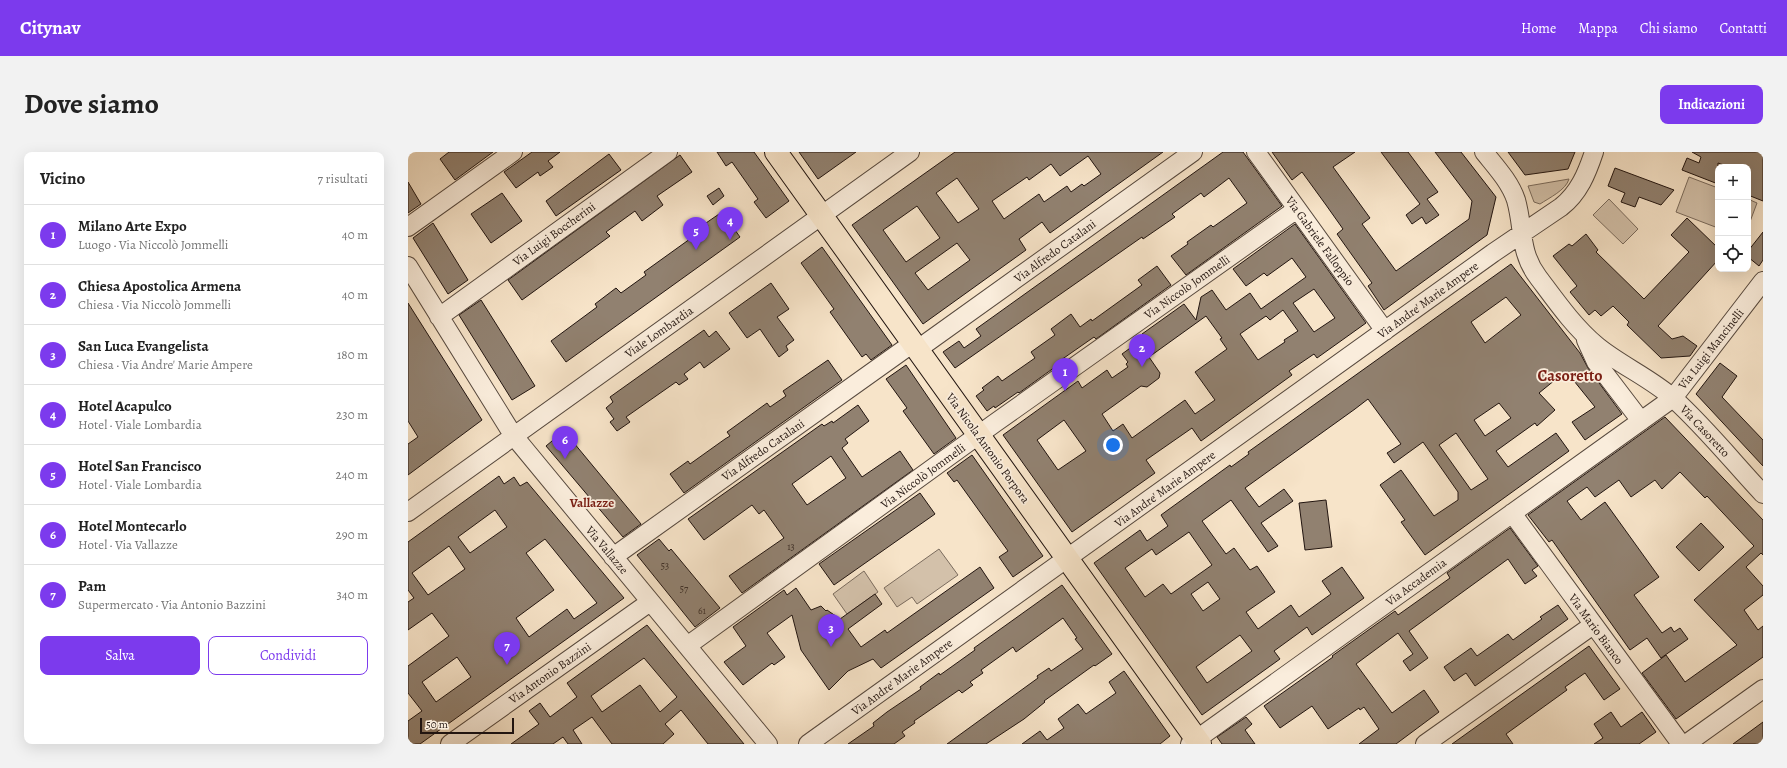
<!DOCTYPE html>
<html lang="it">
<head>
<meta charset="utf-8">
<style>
	:root { --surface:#fff; --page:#f2f2f2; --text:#222; --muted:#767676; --line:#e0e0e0; --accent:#7c3aed }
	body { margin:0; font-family:Alegreya,serif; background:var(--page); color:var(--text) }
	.controls { position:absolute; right:12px; top:12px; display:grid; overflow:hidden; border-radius:8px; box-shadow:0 4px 16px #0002 }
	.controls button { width:36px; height:36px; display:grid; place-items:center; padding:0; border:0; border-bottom:1px solid var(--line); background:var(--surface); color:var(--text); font:20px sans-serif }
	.scale { position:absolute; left:12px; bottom:10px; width:94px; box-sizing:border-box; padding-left:4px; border:2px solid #221510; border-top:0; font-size:11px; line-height:14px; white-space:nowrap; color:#221510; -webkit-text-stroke:3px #faeddc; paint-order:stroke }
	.you { position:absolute; left:705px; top:293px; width:14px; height:14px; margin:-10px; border:3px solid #fff; border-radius:50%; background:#1a73e8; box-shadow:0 0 0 6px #1a73e833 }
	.badge { display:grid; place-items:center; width:26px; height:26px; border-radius:50%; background:var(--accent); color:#fff; font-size:13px; font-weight:700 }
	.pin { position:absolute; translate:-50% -33px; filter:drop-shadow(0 1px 2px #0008) }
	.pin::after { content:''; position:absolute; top:21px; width:14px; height:12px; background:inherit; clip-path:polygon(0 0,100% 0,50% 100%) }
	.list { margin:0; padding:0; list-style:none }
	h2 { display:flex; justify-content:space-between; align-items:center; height:52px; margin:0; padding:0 16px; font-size:17px }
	h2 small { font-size:13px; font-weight:400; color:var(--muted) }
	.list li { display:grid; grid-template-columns:26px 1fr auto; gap:12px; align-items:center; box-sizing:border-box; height:60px; padding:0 16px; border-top:1px solid var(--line) }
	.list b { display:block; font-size:15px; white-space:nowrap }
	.list p { margin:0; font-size:13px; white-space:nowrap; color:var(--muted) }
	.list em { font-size:13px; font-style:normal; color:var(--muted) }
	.actions { display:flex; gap:8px; padding:12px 16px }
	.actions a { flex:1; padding:9px 0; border:1px solid var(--accent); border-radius:8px; text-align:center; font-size:14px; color:var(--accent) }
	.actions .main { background:var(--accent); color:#fff }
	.icon { flex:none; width:22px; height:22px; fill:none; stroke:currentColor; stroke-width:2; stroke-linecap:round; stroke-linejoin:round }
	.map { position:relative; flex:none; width:1355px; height:592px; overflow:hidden; border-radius:8px }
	header { display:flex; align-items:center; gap:24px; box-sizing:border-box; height:56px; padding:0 20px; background:var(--accent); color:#fff }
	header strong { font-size:19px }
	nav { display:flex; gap:22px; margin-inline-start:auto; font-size:14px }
	.intro { display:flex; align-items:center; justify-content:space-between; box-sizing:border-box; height:96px; padding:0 24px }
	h1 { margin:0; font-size:28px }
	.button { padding:10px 18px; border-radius:8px; background:var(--accent); color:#fff; font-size:14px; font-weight:700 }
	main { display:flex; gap:24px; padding:0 24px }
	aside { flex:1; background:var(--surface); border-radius:8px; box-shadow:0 4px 16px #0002 }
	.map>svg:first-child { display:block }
	.green { fill:#d3c1aa; stroke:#7a6b5d }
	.building { fill:#918170; stroke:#221510; fill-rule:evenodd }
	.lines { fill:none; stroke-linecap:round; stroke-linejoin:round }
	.minor-casing { stroke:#57493e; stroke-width:20 }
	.major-casing { stroke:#221510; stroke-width:24 }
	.minor { stroke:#faeddc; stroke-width:18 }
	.major { stroke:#f7e4c9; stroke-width:22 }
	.labels { text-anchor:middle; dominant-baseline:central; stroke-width:3.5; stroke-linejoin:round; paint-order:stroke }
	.number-label { font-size:10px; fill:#3e3028 }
	.street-label { font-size:12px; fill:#221510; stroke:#faeddc }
	.neighbourhood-label { font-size:13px; font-weight:bold; fill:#7a1f14; stroke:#faeddc }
	.district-label { font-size:16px; font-weight:bold; fill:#7a1f14; stroke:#faeddc }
</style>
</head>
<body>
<header>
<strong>Citynav</strong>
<nav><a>Home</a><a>Mappa</a><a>Chi siamo</a><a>Contatti</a></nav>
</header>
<div class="intro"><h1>Dove siamo</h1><a class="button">Indicazioni</a></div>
<main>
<aside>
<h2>Vicino<small>7 risultati</small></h2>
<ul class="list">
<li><span class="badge">1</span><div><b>Milano Arte Expo</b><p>Luogo · Via Niccolò Jommelli</p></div><em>40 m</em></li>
<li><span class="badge">2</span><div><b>Chiesa Apostolica Armena</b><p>Chiesa · Via Niccolò Jommelli</p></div><em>40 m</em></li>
<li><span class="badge">3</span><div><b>San Luca Evangelista</b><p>Chiesa · Via Andre' Marie Ampere</p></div><em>180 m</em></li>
<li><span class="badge">4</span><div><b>Hotel Acapulco</b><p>Hotel · Viale Lombardia</p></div><em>230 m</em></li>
<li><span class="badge">5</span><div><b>Hotel San Francisco</b><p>Hotel · Viale Lombardia</p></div><em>240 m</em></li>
<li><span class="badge">6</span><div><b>Hotel Montecarlo</b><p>Hotel · Via Vallazze</p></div><em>290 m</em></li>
<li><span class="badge">7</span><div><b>Pam</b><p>Supermercato · Via Antonio Bazzini</p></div><em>340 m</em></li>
</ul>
<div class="actions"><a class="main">Salva</a><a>Condividi</a></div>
</aside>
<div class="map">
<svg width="1355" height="592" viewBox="0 0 1355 592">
	<rect width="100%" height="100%" fill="#f7e4c9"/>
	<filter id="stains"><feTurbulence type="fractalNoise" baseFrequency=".005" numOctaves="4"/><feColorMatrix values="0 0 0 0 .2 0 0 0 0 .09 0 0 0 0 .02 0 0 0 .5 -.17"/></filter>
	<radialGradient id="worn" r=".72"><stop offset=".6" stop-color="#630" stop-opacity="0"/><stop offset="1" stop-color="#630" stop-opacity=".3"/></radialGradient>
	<!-- green -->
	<path class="green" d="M1281,25L1310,36V76L1268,60Z
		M1161,27C1158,38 1141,46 1132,52L1126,50L1120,34Z
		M1201,47L1230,77L1215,92L1185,63Z
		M1340,47L1349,51L1340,75Z
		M531,397L550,423L509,452L504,445L489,455L476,436Z
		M456,419L470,440L439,462L425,442Z"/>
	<!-- building -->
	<path class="building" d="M41,0H85L47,28L32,7Z
		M124,0H152L140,9L145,15L132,24L130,20L108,36L96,20Z
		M309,0H346L381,49L358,66L346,50L350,47L324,10L318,14Z
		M391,0H448L410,27Z
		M547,0H755L642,81L634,70L611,87L618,98L515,172L444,73ZM680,4L693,22L676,34L674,32L663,40L659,34L636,50L631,42L596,67L584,49L619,25L621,28L643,12L652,24ZM549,26L571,57L550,71L528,41ZM509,54L532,86L498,110L475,78ZM549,91L562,108L520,138L507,121Z
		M815,0H835L874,54L778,123L763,104L780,92L779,90L803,73L805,75L839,51L821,26L796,45L793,41L764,62L767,65L735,87L734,85L547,216L535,200L551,189L556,196L573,184L568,177Z
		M864,0H947L925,15L962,66L954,72L988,119L1061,67L1064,49L1027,0H1053L1088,45L1079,83L976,158L960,134L964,131L929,82L935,77L918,53L894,20L884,28Z
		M973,0H1000L1030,40L1019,47L1031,63L1018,72L1014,65L1004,72L998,63L1012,52Z
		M1100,0H1167L1160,17L1117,23Z
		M1284,0H1355V49L1340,43V15H1321L1310,11V32L1274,18L1279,6L1291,11L1293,5Z
		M201,2L213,18L148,64L138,49Z
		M272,3L284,20L249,44L255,53L234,69L227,59L198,80L202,84L114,148L100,128Z
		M1207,16L1266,38L1253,53L1231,45L1227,55L1213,50L1217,41L1200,34Z
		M0,30L13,52L0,61Z
		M311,36L316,44L305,53L299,44Z
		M94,41L114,69L83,91L63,62Z
		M314,60L332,85L158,210L143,189L189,155L187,152L208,136L213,141L238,123L236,120L300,74L298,71Z
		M1279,66L1310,96V108L1250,174L1264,187L1275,184L1289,194L1282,204L1253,206L1219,173L1221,170L1205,154L1193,164L1187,158L1181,163L1162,140L1169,134L1145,104L1161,92L1164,94L1178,82L1190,98L1188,100L1236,147L1281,100L1263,83Z
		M25,71L60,128L40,142L5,86Z
		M887,72L958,171L909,206L906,202L881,219L884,223L793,289L784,276L738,308L747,321L664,380L595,283L670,229L674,236L699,218L704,226L720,215L718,212L720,210L714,202L736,186L734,182L776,152L788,168L793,145L804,138L818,158L842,141L853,157L898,125L884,106L859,124L856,121L838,134L825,117ZM906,137L927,166L906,180L885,151ZM875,158L890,179L876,188L877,190L850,208L832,182L858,164L862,168ZM798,164L814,186L812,187L819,197L787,220L807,248L787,262L777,248L724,286L715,272L705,279L694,262L733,234L739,235L751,226L752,221L741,205ZM656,268L678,299L650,318L629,288Z
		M1355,80V108L1351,114L1340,105V99Z
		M414,95L484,193L463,208L458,202L454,205L422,160L426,157L393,111Z
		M1103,112L1172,201L1180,216L1214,262L1177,288L1164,270L1187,255L1158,219L1131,241L1147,258L1129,274L1127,271L1088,299L1100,315L1148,281L1161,299L1017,403L993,370L997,368L972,333L993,318L1026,364L1050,348V340L1015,290L986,311L979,301L993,292L960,247L947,257L837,336L851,355L876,337L885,349L853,371L870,394L860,400L823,348L794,369L818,402L826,396L842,418L849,414L867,440L838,460L850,477L883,453L891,465L923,442L914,429L934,415L956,446L904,483L899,475L866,499L872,507L794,563L686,411L732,378L739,389L760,374L753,363L822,313L823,315L841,302L840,300L847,295ZM1098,145L1113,163L1077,191L1063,170ZM1091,251L1103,266L1077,284L1066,268ZM1048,281L1080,327L1063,338L1031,293ZM781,380L804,413L763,442L755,432L737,445L717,416L744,397L748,403ZM800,430L812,447L795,459L783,442ZM832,483L844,499L799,531L788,515Z
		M749,114L763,133L688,187L686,185L653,208L654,210L611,241L610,240L587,256L586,254L579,259L568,244L576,238L574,236L590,224L594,229L627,206L623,200L647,183L643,177L663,162L672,175L683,167L684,169L734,133L730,128Z
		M363,131L381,157L369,165L386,188L378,194L380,198L371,205L352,177L339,186L321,161Z
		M73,148L127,234L104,248L51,163Z
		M0,151L74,268L0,323V292L10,285L0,269Z
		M296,178L301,185L308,179L322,197L296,216L292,210L276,222L280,227L271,233L268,230L218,265L222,270L209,279L202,270L206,267L198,256L205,250L202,245Z
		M420,208L434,228L276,341L262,322L280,309L282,312L317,287L322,284L319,280L359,251L362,255L378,244L375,239Z
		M1312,211L1329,224L1314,245L1355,288V314L1288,242Z
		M498,213L548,286L526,302L495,259L499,256L478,227Z
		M450,253L461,269L437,287L440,291L434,296L454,325L492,299L505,318L334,441L321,424L376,386L356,358L351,362L344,353L296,388L280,367L414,272L416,274L424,269L425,271ZM423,304L438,326L399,353L384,332Z
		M1257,265L1355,368V403L1353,401L1338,415L1355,434V443L1336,458L1350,478L1355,474V505L1268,567L1234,521L1258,503L1277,530L1329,493L1286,448L1346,394L1299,344L1297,346L1272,320L1254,337L1247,328L1223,345L1211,328L1187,345L1179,335L1159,349L1173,368L1197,350L1251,425L1226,443L1254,481L1263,475L1266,480L1272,476L1280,487L1253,506L1239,486L1222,498L1144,388L1141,390L1120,363Z
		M156,279L233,372L215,385L138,294Z
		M564,303L635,404L605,425L591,405L600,399L549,328L546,330L539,321Z
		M91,324L96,332L106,325L112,334L119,330L216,446L12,592H0V569L14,559L0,541V514L41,484L24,461L0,478V450L6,446L0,438V390ZM87,358L99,375L62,401L50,385ZM137,387L189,451L166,467L159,457L121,485L108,466L146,438L118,401ZM41,394L57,417L20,443L4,421ZM49,505L63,525L28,550L14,530Z
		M512,341L527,362L426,433L411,412Z
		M918,348L924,395L897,398L891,351Z
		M1293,371L1316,395L1291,419L1268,395Z
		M1102,376L1130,414L1124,418L1129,424L1117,432L1100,407L1001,479L1020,506L1002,519L995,509L1005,502L990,481L948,512L984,561L1016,538L1031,560L988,592H951L971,577L956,555L952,558L951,556L920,577L904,554L872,576L856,554L925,505L924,504L987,459L990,463L1042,426L1039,421Z
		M251,387L261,399L263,397L312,456L287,475L229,403Z
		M572,415L586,436L473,516L465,507L440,519L421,538L393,498L384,463L359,481L377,505L366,513L364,511L335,533L316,510L338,494L325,475L376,438L379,443L388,436L403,458L413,454L418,459L419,458L432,467L467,442L474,452L440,477L453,495L477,478L479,481Z
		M654,433L704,502L687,514L686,513L636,549L637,550L616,567L578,592H539L630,526L629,524L641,516L643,519L675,497L667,487L669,486L655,466L608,500L605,495L573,518L575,521L562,530L565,533L554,541L551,538L506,569L507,571L494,580L497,584L486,592H440L466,574L465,571L479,560L513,537L512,535L531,521L532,523L567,498L566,496Z
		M1150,453L1160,467L1067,534L1058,521L1046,529L1036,515L1063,496L1069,504L1100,482L1105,488L1134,467L1132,465Z
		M239,473L336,592H300L273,558L257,572L266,582L255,592H204L184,565L165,578L174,592H160L155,585L145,592H103L131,572L121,559L132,551L142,565L169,545L159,531ZM236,506L269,545L252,560L232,533L194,560L183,544Z
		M1181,494L1212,537L1196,548L1177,521L1157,535L1159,538L1098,582L1105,592H1044Z
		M716,519L762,584L752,592H614L632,579L639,588L656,576L650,567L670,552L678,562L708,541L701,530Z
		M1203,560L1213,575L1234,560L1248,580L1231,592H1186L1195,586L1186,572Z
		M838,565L844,572L837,578L847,592H814L809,585Z
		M1355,570V592H1325Z"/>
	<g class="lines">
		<!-- minor casing -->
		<g class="minor-casing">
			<path id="minor" d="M848,0L977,179
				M1076,0C1088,15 1102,30 1108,48C1116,76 1111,100 1130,125C1148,149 1166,175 1189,194C1212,213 1244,227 1266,247C1297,275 1326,311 1355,342
				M0,75L105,0
				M0,114L105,283L360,592
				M31,165L260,0
				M1178,188L1188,210L1233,269
				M510,197L785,0
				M0,360L502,0
				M1104,361L1273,592
				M205,405L505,191
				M279,494L587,271L889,57
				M42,592L242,450
				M400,592L1085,101L1153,55C1171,41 1179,21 1186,0
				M782,592L1265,246L1355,129
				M1017,592L1185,473
				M1278,592L1355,537"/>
		</g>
		<!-- major casing -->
		<g class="major-casing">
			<path id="major" d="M368,0L792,592"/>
		</g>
		<!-- minor -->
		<use href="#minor" class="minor"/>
		<!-- major -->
		<use href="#major" class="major"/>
	</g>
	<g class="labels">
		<!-- number labels -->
		<g class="number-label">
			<text x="383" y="394">13</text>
			<text x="257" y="413">53</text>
			<text x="276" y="436">57</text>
			<text x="294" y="458">61</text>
		</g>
		<!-- street labels -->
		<g class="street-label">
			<text transform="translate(146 82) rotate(-36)">Via Luigi Boccherini</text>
			<text transform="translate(912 89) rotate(54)">Via Gabriele Falloppio</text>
			<text transform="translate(647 99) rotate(-36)">Via Alfredo Catalani</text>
			<text transform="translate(779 135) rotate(-35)">Via Niccolò Jommelli</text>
			<text transform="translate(1020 148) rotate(-36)">Via Andre' Marie Ampere</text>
			<text transform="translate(251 180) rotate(-35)">Viale Lombardia</text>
			<text transform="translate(1303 197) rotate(-52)">Via Luigi Mancinelli</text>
			<text transform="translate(1297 279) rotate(47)">Via Casoretto</text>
			<text transform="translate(580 296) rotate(54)">Via Nicola Antonio Porpora</text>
			<text transform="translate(355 298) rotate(-35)">Via Alfredo Catalani</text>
			<text transform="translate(515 324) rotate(-36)">Via Niccolò Jommelli</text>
			<text transform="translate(757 337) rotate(-36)">Via Andre' Marie Ampere</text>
			<text transform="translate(199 398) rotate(50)">Via Vallazze</text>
			<text transform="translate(1008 430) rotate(-36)">Via Accademia</text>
			<text transform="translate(1188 477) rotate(54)">Via Mario Bianco</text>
			<text transform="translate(142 521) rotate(-35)">Via Antonio Bazzini</text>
			<text transform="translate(494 525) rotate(-36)">Via Andre' Marie Ampere</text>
		</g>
		<!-- neighbourhood labels -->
		<g class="neighbourhood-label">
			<text x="184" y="350">Vallazze</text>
		</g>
		<!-- district labels -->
		<g class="district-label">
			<text x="1162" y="224">Casoretto</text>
		</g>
	</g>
	<rect width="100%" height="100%" filter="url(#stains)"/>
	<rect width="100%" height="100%" fill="url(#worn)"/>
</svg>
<div class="controls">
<button>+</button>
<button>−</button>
<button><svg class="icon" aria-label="locate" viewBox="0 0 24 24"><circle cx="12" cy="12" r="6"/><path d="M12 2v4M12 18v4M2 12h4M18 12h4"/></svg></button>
</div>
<div class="scale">50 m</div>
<div class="you"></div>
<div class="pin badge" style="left:657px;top:239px">1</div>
<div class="pin badge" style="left:734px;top:215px">2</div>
<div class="pin badge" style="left:423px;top:495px">3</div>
<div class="pin badge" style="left:322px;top:88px">4</div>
<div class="pin badge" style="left:288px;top:98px">5</div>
<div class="pin badge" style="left:157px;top:307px">6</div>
<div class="pin badge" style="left:99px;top:513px">7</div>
</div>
</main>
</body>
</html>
